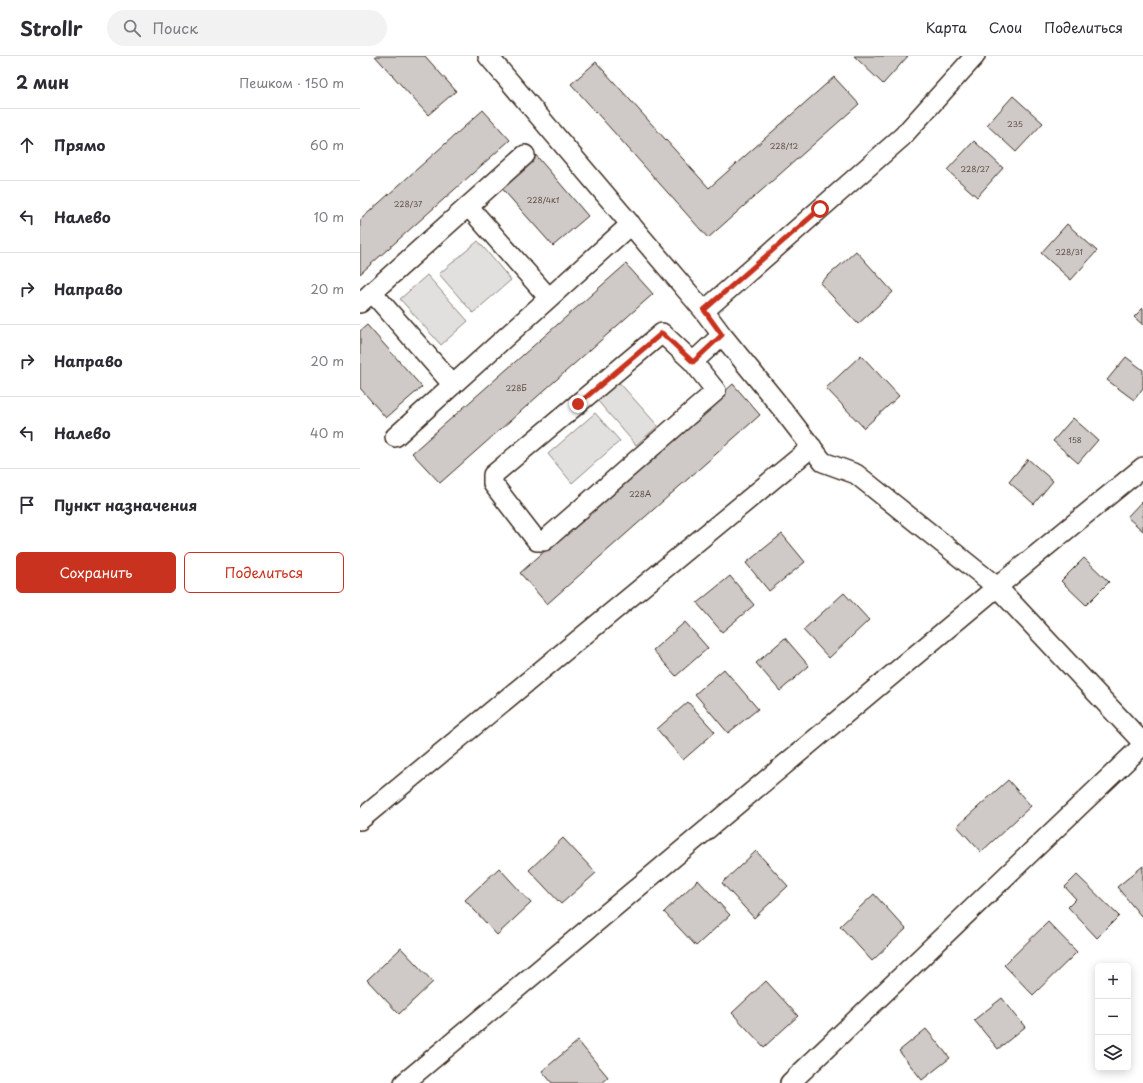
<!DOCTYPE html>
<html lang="ru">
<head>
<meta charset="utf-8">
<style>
	:root { --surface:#fff; --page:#f2f2f3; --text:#2b2b33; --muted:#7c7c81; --line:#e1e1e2; --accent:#c8321e }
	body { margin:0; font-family:"Playpen Sans",sans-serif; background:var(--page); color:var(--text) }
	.controls { position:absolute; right:12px; bottom:12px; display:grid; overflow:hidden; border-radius:6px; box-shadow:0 2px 10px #0003 }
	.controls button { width:36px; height:36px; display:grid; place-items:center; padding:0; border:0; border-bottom:1px solid var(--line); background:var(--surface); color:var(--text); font:20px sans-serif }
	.stop { position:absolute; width:12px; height:12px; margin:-9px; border:3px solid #c8321e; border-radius:50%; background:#fff }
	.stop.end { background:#c8321e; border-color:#fff; box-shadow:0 1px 4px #0008 }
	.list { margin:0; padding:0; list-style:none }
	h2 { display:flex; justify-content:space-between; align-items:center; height:52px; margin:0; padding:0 16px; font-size:17px }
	h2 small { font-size:13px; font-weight:400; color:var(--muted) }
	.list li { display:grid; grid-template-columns:26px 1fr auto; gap:12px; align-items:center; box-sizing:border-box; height:72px; padding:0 16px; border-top:1px solid var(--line) }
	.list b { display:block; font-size:15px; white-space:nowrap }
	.list em { font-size:13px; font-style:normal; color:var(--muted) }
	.actions { display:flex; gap:8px; padding:12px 16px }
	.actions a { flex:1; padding:9px 0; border:1px solid var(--accent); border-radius:6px; text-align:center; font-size:14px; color:var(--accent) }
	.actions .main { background:var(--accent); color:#fff }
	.icon { flex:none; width:22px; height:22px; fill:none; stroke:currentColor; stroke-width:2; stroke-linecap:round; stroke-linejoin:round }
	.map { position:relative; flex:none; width:783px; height:1027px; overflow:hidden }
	header { display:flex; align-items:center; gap:24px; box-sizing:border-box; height:56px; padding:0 20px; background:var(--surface); border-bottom:1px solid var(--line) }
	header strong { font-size:19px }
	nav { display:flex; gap:22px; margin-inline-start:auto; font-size:14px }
	.search { width:280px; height:36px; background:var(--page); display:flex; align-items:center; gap:10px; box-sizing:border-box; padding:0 14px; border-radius:22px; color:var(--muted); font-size:15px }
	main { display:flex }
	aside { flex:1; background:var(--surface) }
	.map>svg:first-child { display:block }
	.green { fill:#e2e0de; stroke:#8e857e }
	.building { fill:#cfcac7; stroke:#3b2a1e }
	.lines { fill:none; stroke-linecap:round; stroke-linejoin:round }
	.minor-casing { stroke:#3b2a1e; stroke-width:22 }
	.minor { stroke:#fff; stroke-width:19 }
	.route { stroke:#c8321e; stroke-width:5 }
	.labels { text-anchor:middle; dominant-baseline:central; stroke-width:3.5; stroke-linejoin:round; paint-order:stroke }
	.number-label { font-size:8px; fill:#605248 }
</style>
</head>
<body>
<header>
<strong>Strollr</strong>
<div class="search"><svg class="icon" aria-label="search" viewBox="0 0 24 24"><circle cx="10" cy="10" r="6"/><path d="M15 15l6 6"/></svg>Поиск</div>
<nav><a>Карта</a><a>Слои</a><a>Поделиться</a></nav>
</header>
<main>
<aside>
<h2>2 мин<small>Пешком · 150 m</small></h2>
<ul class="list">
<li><svg class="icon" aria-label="ahead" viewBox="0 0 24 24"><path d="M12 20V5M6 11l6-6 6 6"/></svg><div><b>Прямо</b></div><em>60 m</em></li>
<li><svg class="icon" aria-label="left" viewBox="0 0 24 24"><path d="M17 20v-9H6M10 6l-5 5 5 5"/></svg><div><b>Налево</b></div><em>10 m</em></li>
<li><svg class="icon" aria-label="right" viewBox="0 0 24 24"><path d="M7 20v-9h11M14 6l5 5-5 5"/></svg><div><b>Направо</b></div><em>20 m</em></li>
<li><svg class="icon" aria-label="right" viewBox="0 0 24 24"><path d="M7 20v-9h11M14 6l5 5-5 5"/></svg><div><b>Направо</b></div><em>20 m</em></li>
<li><svg class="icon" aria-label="left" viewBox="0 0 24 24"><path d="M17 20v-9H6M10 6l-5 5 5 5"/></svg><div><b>Налево</b></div><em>40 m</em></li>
<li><svg class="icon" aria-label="arrive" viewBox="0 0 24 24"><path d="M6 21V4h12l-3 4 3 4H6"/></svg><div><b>Пункт назначения</b></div></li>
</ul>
<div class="actions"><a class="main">Сохранить</a><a>Поделиться</a></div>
</aside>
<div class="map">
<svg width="783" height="1027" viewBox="0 0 783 1027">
	<rect width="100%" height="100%" fill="#fff"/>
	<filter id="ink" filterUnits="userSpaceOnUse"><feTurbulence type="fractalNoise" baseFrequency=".025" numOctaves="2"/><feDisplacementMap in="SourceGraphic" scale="8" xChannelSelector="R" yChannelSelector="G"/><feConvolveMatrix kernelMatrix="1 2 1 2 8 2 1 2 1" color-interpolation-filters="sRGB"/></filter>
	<g filter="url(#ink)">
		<!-- green -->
		<path class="green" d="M118,185L151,224L113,257L79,218Z
			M67,219L108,265L81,289L40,243Z
			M257,324L298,370L276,389L236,343Z
			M235,357L260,385L212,427L188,398Z"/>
		<!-- building -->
		<path class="building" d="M15,0H65L96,35L68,59Z
			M494,0H548L523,28Z
			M236,6L349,132L474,21L499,48L348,182L211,28Z
			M653,40L683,67L656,96L627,69Z
			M123,54L150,84L0,218V164Z
			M614,85L643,112L617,141L587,114Z
			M174,97L228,160L193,190L138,128Z
			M707,168L737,195L711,224L681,197Z
			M496,195L533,236L498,268L460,227Z
			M266,208L293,238L80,427L52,397Z
			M783,252V269L774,261Z
			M7,269L62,331L26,362L0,332V275Z
			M501,299L539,340L504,372L466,332Z
			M766,301L783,314V332L774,344L747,324Z
			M373,328L400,359L187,548L160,517Z
			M713,362L738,384L718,407L693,385Z
			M668,403L693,425L674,448L649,426Z
			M783,444V475L767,461Z
			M422,478L445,506L409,535L386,507Z
			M724,502L749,526L726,549L701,525Z
			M370,520L394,549L362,576L337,547Z
			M484,537L509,564L469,602L443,574Z
			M325,566L348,592L316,620L293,594Z
			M425,582L449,610L420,635L396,607Z
			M364,613L398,653L368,677L335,638Z
			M328,646L355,676L323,704L297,673Z
			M648,724L671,750L621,796L597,770Z
			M203,782L236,817L201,848L169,814Z
			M396,795L428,830L394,862L362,827Z
			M783,810V858L781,860L757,831Z
			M139,812L171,847L137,879L105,844Z
			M717,819L759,860L737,882L708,851L716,843L705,831Z
			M338,824L370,859L336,890L304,856Z
			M514,838L546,873L512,905L480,870Z
			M688,866L717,896L673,939L644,909Z
			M41,892L73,926L39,958L7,924Z
			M406,925L438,960L404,991L372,957Z
			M642,942L665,971L638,993L614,964Z
			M566,973L590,1002L562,1024L539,995Z
			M218,985L248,1021L241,1027H192L182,1015Z"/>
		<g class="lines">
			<!-- minor casing -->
			<g class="minor-casing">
				<path id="minor" d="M128,0L344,255L362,279L423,354L463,406L496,418L637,531L783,687
					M108,150L189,242
					M12,236L93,329
					M0,247L165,99
					M344,255L542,81L615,0
					M302,277L333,306L356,335L184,485H177L133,428V419Z
					M333,306L362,279
					M35,381L271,168
					M0,764L452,391
					M44,1027L637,531L783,411
					M430,1027L783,689"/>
			</g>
			<!-- minor -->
			<use href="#minor" class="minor"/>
		</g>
	</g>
	<g class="lines" filter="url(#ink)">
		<!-- route -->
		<path class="route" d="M218,348L302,277L333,306L362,279L344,254L460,153"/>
	</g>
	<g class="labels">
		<!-- number labels -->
		<g class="number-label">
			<text x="655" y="68">235</text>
			<text x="424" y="90">228/12</text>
			<text x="615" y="113">228/27</text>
			<text x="183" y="144">228/4к1</text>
			<text x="48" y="148">228/37</text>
			<text x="709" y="196">228/31</text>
			<text x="156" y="332">228Б</text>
			<text x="715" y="384">158</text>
			<text x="280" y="438">228А</text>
		</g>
	</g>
</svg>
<div class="controls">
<button>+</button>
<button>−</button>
<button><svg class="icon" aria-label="layers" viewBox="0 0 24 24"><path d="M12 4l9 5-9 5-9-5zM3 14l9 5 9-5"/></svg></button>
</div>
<div class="stop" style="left:460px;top:153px"></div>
<div class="stop end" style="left:218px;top:348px"></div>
</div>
</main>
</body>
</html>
